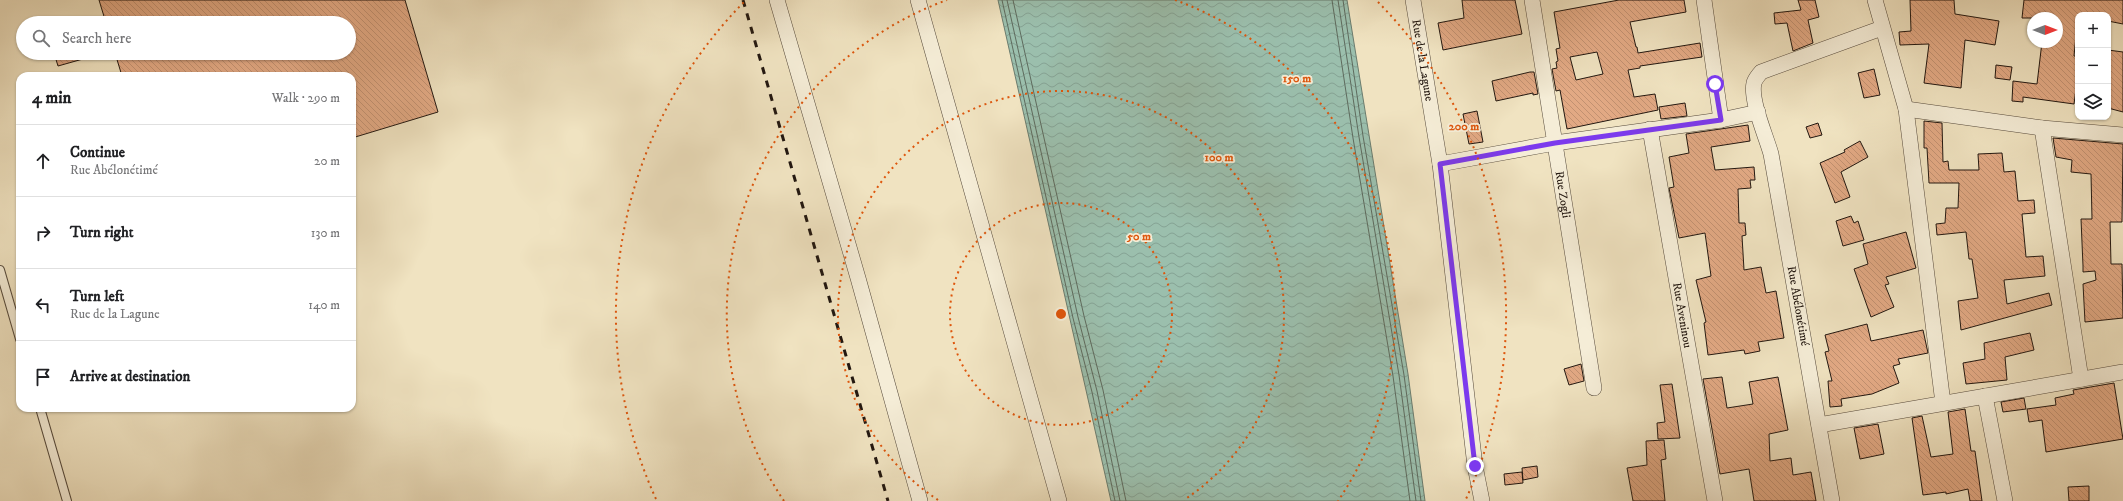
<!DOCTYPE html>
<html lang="en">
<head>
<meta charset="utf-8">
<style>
	:root { --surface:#fff; --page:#f6f6f6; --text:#202124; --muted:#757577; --line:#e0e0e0 }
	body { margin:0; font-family:"IM FELL DW Pica",serif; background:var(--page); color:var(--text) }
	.controls { position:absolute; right:12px; top:12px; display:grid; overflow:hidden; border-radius:8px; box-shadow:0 1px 3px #0004 }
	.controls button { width:36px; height:36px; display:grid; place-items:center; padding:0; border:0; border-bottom:1px solid var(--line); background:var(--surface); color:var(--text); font:20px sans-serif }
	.compass { position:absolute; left:2027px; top:12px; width:36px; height:36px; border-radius:50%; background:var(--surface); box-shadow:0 1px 3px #0004; rotate:90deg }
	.stop { position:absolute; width:12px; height:12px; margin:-9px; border:3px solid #7c3aed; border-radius:50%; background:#fff }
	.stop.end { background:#7c3aed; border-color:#fff; box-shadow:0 1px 4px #0008 }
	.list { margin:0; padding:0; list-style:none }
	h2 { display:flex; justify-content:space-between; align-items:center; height:52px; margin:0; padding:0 16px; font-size:17px }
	h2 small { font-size:13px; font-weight:400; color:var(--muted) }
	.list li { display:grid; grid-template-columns:26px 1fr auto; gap:12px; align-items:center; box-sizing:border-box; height:72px; padding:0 16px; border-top:1px solid var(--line) }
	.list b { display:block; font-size:15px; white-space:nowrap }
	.list p { margin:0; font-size:13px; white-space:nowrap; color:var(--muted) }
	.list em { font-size:13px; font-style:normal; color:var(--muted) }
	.icon { flex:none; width:22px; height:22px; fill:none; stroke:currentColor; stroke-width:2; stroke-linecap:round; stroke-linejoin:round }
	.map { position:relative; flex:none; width:2123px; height:501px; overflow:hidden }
	.search { position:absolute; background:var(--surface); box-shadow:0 1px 3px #0004; left:16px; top:16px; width:340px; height:44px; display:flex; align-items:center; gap:10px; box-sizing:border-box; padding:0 14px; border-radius:22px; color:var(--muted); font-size:15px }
	.panel { position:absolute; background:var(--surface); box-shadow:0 1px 3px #0004; left:16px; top:72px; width:340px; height:340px; border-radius:12px }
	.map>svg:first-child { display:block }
	.water { fill:url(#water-waves); stroke:#6b7c6e }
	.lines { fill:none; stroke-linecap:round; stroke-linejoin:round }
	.shore { stroke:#5e6b5e; stroke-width:1 }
	.building { fill:url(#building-back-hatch); stroke:#221710; fill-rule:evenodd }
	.lane-casing { stroke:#564a3c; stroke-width:10 }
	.street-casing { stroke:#564a3c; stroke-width:16 }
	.lane { stroke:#f5edd7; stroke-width:8 }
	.street { stroke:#f5edd7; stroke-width:15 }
	.rail { stroke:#221710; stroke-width:3; stroke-dasharray:7 7; stroke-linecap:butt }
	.route { stroke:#7c3aed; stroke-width:5 }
	.ring { fill:none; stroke:#de560c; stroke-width:2; stroke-dasharray:2 4 }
	.labels { text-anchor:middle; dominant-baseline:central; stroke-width:3.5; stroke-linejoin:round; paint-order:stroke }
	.street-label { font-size:12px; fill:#221710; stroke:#f5edd7 }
	.centre { fill:#de560c; stroke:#f5edd7; stroke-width:2 }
	.ring-label { font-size:12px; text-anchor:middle; font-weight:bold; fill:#de560c; stroke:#f5edd7; stroke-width:3.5; stroke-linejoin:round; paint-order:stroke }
</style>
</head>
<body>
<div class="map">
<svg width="2123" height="501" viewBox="0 0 2123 501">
	<defs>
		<pattern id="water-waves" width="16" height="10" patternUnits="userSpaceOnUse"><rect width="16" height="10" fill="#9bbfad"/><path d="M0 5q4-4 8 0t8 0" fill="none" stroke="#85a394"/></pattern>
		<pattern id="building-back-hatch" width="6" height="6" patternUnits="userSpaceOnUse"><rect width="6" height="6" fill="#e2a984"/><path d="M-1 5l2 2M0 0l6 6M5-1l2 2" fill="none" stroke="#c29171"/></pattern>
	</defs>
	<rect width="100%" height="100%" fill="#f0e3c1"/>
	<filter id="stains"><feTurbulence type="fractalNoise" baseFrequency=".005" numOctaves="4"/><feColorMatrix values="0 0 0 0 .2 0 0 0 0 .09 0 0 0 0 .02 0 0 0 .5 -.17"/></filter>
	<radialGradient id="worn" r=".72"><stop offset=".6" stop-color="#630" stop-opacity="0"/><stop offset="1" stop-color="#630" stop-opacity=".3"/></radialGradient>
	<!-- water -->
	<path class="water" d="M998,0H1347L1408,374L1425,501H1111Z"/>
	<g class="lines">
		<!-- shore -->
		<path class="shore" d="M1002,0L1073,318L1092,392L1115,501
			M1007,0L1078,317L1097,391L1120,501
			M1013,0L1084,316L1103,390L1126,501
			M1332,0L1353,138L1393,376L1410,501
			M1338,0L1359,137L1399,375L1416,501
			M1343,0L1363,136L1404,375L1421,501"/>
	</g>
	<!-- building -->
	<path class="building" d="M99,0H405L438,112L352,138V76H122L115,53H349V23H106Z
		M1462,0H1515L1522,34L1443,50L1438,23L1464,18Z
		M1619,0H1684L1686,12L1630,22L1636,47H1637L1638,53L1700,43L1702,57L1640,66V68L1628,70L1634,97L1655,94L1658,110L1567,129L1560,90L1556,91L1552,69L1557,68L1556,62L1558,61L1556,49L1560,48L1554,12ZM1597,52L1603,74L1576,80L1570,57Z
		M1798,0H1815L1819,17L1808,20L1813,43L1793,51L1787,23L1775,24L1774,13L1801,10Z
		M1910,0H1954L1955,14L1999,21L1995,45L1965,40L1961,88L1924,83L1929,44L1900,45L1899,32L1911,31Z
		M2024,0H2123V24L2108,21V15H2078L2074,56H2078V74L2074,104L2023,97V102L2012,101L2013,81L2037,84L2042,42H2057V18H2022Z
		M2108,50L2123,52V112L2108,108Z
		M54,53H89L90,57L58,66Z
		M1996,65L2012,67L2010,80L1995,78Z
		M1874,69L1880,95L1864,98L1858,73Z
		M1530,72H1534L1538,94L1533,95V93L1496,101L1492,81Z
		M1685,103L1687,116L1661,119L1659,107Z
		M1477,111L1483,142L1469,144L1463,114Z
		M1924,121L1942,123L1943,162L1948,161L1949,170H1979L1978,154L2002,153L2004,172L2015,171L2018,201L2034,200L2035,213L2022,214L2026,257L2043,256L2045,276L2004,280L2007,304L2049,293L2052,305L1961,330L1958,301L1978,298L1972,259H1969L1966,232L1937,235L1936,224L1945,223L1946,208H1958L1959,183H1929L1927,148H1924Z
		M1818,123L1822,135L1810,138L1806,127Z
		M1748,125L1750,141L1711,147L1715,170L1754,167L1755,180H1750L1751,188L1738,189L1739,223H1745L1746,235L1742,236L1744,270L1761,267L1766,293L1776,291L1784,338L1758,342L1760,351L1745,354L1744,350L1708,355L1704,323L1706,322L1696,280L1711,276L1705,233L1679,238L1669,188L1674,187L1669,157L1689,153L1686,134Z
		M2053,138L2123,144L2122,222H2110L2111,264H2122L2123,318L2085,322L2083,284L2096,280L2095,271L2083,272V266L2081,219H2092L2091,174L2071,172L2072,160L2056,157Z
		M1860,141L1868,157L1841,172L1850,197L1835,203L1820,163L1845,152L1844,150Z
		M1851,216L1854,223L1858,221L1864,240L1843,246L1836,221Z
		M1906,232L1916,268L1886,277L1889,284L1885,285L1894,307L1871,317L1854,269L1868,264L1863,244Z
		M1867,324L1871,341L1923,330L1928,353L1898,359L1900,364L1893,366L1899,383L1872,394L1841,399L1842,406L1830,407L1828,381H1832L1825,352L1829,351L1825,335Z
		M2030,333L2034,350L2005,357L2007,380L1966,384L1963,363L1985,359L1984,343Z
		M1581,364L1584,381L1569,385L1564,369Z
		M1722,377L1727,408L1753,404L1749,382L1778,377L1788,430L1769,434L1770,461L1791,458L1793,475L1811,472L1816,501H1754L1749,469L1720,474L1703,379Z
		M2114,383L2123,439L2046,452L2042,420L2029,422L2027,409L2056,405L2055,398L2074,394L2073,390Z
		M1672,384L1680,438L1658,439L1657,423L1665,422L1660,385Z
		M2024,398L2026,409L2003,412L2001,402Z
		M1965,409L1971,451H1975L1982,501H1970L1968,489L1946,494V492L1923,495L1912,418L1922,416L1931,457L1953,454L1948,412Z
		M1878,424L1884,454L1860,459L1854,428Z
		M1664,440L1666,459L1661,460L1665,501H1633L1627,468L1647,465L1646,441Z
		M1537,466L1538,477L1523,480L1522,468Z
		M1522,472L1523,483L1505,485L1504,474Z
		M2089,486V501H2069L2068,487Z"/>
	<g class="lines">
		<!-- lane casing -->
		<g class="lane-casing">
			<path id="lane" d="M0,270L20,339
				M40,408L67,501"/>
		</g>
		<!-- street casing -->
		<g class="street-casing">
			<g id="street">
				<path d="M777,0L858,278L920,501"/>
				<path d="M918,0L1059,501"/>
				<path id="s1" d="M1413,0L1440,164L1475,466L1482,501"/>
				<path id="s2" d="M1532,0L1594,388"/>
				<path d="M1704,0L1721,120"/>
				<path d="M1875,0L1906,109L1943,403"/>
				<path d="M1906,109L2042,128L2123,135"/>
				<path d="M2042,128L2081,379"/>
				<path id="s3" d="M1650,129L1715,501"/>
				<path d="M1440,164L1555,143L1721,120L1758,112"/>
				<path d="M1985,396L2005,501"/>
				<path d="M1819,425L2123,372"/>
				<path d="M1832,501L1771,154C1766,136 1750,100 1754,83C1755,79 1758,76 1761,72L1882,28"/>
			</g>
		</g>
		<!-- lane -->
		<use href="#lane" class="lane"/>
		<!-- street -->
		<use href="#street" class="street"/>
		<!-- rail -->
		<path class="rail" d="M743,0L888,501"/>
	</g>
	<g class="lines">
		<!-- route -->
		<path class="route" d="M1475,466L1440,164L1555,143L1721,120L1715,84"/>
	</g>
	<!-- distance rings -->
	<g class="ring">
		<circle cx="1061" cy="314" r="111"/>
		<path d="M938 500A223 223 0 1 1 1184 500"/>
		<path d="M784 501A334 334 0 0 1 947 0M1175 0A334 334 0 0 1 1338 501"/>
		<path d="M656 499A445 445 0 0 1 744 2M1378 2A445 445 0 0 1 1466 499"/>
	</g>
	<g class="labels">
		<!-- street labels -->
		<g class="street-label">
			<text stroke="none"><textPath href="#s1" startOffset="61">Rue de la Lagune</textPath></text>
			<text stroke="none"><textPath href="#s2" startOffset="197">Rue Zogli</textPath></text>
			<text transform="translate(1798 306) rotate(80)">Rue Abélonétimé</text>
			<text stroke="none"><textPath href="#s3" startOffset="189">Rue Aveninou</textPath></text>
		</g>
	</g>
	<circle cx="1061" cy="314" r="6" class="centre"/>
	<g class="ring-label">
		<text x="1297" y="82">150 m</text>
		<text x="1464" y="130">200 m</text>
		<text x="1219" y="161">100 m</text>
		<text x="1139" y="240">50 m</text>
	</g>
	<rect width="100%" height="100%" filter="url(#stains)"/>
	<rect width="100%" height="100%" fill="url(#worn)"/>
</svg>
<div class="controls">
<button>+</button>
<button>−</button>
<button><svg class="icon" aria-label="layers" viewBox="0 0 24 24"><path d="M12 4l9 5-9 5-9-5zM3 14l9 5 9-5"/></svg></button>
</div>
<svg class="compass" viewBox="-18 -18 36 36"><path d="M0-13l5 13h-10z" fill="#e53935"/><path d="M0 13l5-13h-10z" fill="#757577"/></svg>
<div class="stop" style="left:1715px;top:84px"></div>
<div class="stop end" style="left:1475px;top:466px"></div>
<div class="search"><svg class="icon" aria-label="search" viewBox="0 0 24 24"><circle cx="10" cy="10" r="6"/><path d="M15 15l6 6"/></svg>Search here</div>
<section class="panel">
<h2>4 min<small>Walk · 290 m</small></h2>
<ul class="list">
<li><svg class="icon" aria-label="ahead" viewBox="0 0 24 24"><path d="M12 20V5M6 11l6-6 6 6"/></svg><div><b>Continue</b><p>Rue Abélonétimé</p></div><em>20 m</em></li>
<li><svg class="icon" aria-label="right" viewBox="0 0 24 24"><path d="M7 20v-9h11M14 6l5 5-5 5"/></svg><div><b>Turn right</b></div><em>130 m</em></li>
<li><svg class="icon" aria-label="left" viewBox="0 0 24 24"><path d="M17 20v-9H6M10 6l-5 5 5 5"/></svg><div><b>Turn left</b><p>Rue de la Lagune</p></div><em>140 m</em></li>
<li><svg class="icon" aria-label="arrive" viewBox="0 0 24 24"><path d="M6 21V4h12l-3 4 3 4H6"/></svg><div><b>Arrive at destination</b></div></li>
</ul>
</section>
</div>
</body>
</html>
